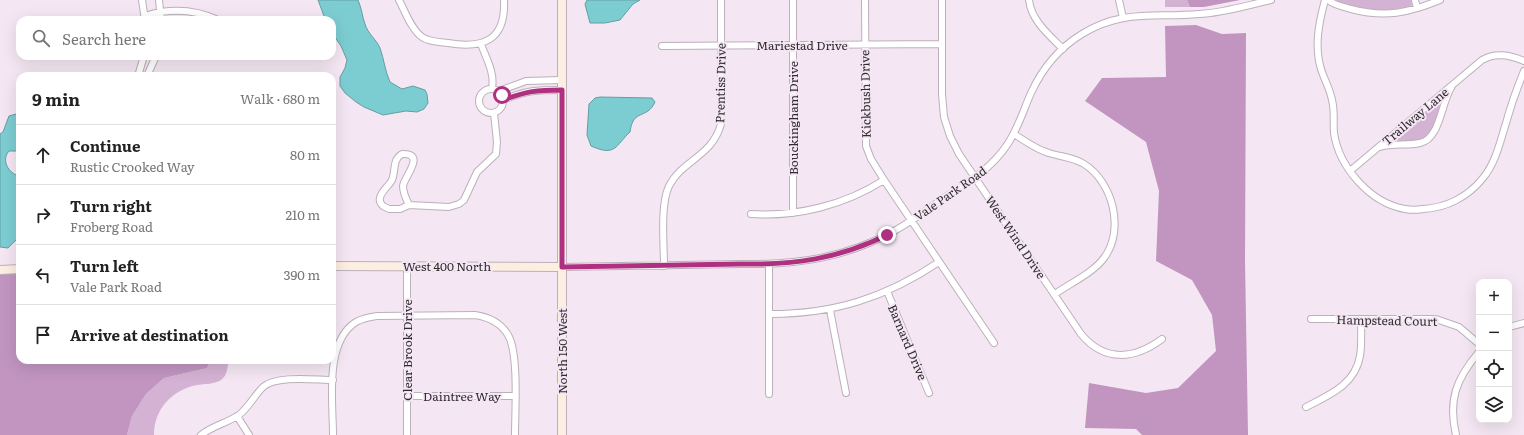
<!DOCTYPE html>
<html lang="en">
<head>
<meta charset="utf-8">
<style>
	:root { --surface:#fff; --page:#f2f2f2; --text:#222; --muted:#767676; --line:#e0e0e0 }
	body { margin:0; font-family:Literata,serif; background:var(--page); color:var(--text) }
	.controls { position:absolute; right:12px; bottom:12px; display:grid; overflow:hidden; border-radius:8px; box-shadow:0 4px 16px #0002 }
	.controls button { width:36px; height:36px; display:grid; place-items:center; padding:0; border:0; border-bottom:1px solid var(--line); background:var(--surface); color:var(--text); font:20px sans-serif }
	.stop { position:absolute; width:12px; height:12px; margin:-9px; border:3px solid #af3080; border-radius:50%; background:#fff }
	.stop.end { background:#af3080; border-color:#fff; box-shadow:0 1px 4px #0008 }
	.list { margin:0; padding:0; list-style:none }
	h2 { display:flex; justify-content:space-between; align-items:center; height:52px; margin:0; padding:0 16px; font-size:17px }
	h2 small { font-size:13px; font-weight:400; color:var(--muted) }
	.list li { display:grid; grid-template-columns:26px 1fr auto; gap:12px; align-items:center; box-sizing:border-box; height:60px; padding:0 16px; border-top:1px solid var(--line) }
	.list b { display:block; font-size:15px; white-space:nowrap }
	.list p { margin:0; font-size:13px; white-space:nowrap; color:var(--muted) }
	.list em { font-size:13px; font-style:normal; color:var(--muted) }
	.icon { flex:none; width:22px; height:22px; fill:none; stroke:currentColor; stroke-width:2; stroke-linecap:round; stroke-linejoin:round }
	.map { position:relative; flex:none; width:1524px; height:435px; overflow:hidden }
	.search { position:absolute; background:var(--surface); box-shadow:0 4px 16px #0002; left:16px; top:16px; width:320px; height:44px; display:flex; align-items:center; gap:10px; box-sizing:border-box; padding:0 14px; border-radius:12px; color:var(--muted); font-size:15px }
	.panel { position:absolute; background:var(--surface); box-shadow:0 4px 16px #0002; left:16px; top:72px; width:320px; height:292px; border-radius:12px }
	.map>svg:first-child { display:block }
	.green { fill:#d4b2d3 }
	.forest { fill:#c195c0 }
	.water { fill:#7ccdd2; stroke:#659da1 }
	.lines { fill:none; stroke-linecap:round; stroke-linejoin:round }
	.street-casing { stroke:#bcb0bb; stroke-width:8 }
	.secondary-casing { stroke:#bcb0bb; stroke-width:10 }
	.street { stroke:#fff; stroke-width:6 }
	.secondary { stroke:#fcefe1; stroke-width:8 }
	.route { stroke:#af3080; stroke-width:5 }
	.labels { text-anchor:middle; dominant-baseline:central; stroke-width:4; stroke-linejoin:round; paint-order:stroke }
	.street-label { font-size:12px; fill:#302c30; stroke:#f4e7f3 }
</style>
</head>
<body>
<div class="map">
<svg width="1524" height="435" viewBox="0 0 1524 435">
	<rect width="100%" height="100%" fill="#f4e7f3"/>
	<!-- green -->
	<path class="green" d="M1165,0H1187L1190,7H1165Z
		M1332,0H1411L1412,5L1410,7L1384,12L1349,7Z
		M1435,102L1439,103L1440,106C1431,138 1431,141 1397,142L1395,141V137Z
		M211,360H229C227,367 228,375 221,380C216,384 204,384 197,385C172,390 154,409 154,435H127L132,416L146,394L164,378L207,368Z"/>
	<!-- forest -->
	<path class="forest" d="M1187,0H1240L1204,7H1190Z
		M1196,25L1222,34L1246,33L1245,261L1248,435H1142L1136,429L1085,428L1089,383L1146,393L1178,388L1216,351L1212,315L1192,280L1156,261L1159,191L1146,142L1085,101L1102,78L1166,77L1165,26Z
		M0,273H20V360H211L207,368L164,378L146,394L132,416L127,435H0Z"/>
	<!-- water -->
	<path class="water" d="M318,0H358C362,9 362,16 365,24C368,34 376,39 380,48C384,59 385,71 390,82L402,89L413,86L425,90L427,94L428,103L424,109L417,112L406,111L383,115L364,107L356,102L345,93L340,86V77L345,68L347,60L341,46L332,33V20H323L324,16Z
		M587,0H640L633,4L620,20L605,23H590L585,4Z
		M600,97L652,98L655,102C647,120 633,108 630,132C615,146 616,157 591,146L587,135L589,104L595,98Z
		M16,114H20V151H9C1,160 8,173 19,176L20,236L8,248L0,247V134L3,132L9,116Z"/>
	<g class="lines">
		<!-- street casing -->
		<g class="street-casing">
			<path id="street" d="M142,0L145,20
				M159,0L161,20
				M399,0C405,11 411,29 422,37C429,42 440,42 448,43C484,49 506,40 504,0
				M865,0L866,146L871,159L884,180L994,343
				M942,0V94L944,117L950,136L959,154L1081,334C1105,363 1135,359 1162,339
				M1029,0C1031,20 1049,35 1063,49
				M1119,0L1123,18
				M1325,0C1319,22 1314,46 1321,69C1324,79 1330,89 1332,100C1335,111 1333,122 1334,133C1339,167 1370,203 1405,209C1410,210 1417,210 1423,209C1446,208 1468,197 1483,178C1496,162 1500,142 1506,123C1511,105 1517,88 1524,71
				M1328,0C1334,5 1343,7 1351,9C1385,18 1408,13 1440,0
				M1415,0L1417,8
				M145,16C170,8 194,9 218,20
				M481,44C486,58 495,73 492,88
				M662,46L942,44
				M138,76L144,56
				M147,76L156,56
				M479 101a12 12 0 1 1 24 0a12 12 0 1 1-24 0Z
				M499,91L526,81L562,80
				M503,100C527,90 537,90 562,90
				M1014,134C1025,141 1037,150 1049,153C1061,157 1073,157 1084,164C1113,182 1125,230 1104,258C1093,273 1069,284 1055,294
				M1380,147C1393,143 1406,146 1420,143C1440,139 1441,104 1451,88
				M1350,171L1482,60C1496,52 1510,55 1524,61
				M409,205C406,199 403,192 403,186C404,177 427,153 402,154C392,160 396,170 392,180C389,186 381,191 380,198C379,201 381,204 383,206L389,209H400L409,205L449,207L459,204L464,200L477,172L496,154L497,142L494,113
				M793,213V0
				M751,214C797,217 845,205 884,180
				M769,265V394
				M664,266C664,244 660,205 669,186C682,160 712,157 721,124V0
				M562,267L740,264C797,265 846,258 896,230C913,220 928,209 944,198C967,183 991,169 1007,145C1018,129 1023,111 1031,93C1042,69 1059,48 1082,34C1122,9 1156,18 1199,14C1223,13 1248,5 1271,0
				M887,291L929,393
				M830,310L846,393
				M770,314C834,314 885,298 939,262
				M1311,319H1436L1459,327L1479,344
				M1509,327L1524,323
				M408,396H515
				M1306,407C1329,395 1355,385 1360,356C1362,344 1361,331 1361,319
				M237,416L249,435
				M201,435C212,426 227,423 239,415C249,407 254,396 263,387C277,375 315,380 333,380
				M333,435C333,402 324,342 356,322C363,318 370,317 377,316L475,315C488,317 501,323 508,335C519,353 515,412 515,435
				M407,435V266
				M1456,435C1448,400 1456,379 1479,352"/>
		</g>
		<!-- secondary casing -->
		<g class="secondary-casing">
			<path id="secondary" d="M562,0V435
				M332,266L562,267
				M0,270L20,269"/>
		</g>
		<!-- street -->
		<use href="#street" class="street"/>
		<!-- secondary -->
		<use href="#secondary" class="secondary"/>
	</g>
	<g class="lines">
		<!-- route -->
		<path class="route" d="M502,95L503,100C527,91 537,90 562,90V267L740,264C794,265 838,259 887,235"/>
	</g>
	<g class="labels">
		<!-- street labels -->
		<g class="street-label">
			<text x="802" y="45">Mariestad Drive</text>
			<text transform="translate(720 83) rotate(-89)">Prentiss Drive</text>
			<text transform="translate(865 94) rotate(-91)">Kickbush Drive</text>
			<text transform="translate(1415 116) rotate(-40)">Trailway Lane</text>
			<text transform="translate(793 118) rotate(-90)">Bouckingham Drive</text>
			<text transform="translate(950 193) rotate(-35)">Vale Park Road</text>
			<text transform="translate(1016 237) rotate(56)">West Wind Drive</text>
			<text x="447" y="266">West 400 North</text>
			<text transform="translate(1387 320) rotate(1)">Hampstead Court</text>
			<text transform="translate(908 342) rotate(67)">Barnard Drive</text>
			<text transform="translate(407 350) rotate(-90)">Clear Brook Drive</text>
			<text transform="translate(562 351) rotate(-90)">North 150 West</text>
			<text x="462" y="396">Daintree Way</text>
		</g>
	</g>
</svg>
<div class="controls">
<button>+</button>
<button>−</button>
<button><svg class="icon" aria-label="locate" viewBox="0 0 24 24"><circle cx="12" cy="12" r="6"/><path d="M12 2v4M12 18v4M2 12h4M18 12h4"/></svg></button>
<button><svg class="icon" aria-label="layers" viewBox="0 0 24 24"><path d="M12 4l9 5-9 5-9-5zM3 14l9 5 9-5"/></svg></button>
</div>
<div class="stop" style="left:502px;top:95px"></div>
<div class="stop end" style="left:887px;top:235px"></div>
<div class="search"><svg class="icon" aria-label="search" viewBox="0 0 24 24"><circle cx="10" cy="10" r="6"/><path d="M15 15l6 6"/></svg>Search here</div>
<section class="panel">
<h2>9 min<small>Walk · 680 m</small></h2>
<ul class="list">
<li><svg class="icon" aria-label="ahead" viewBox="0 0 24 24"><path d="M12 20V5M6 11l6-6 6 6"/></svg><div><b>Continue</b><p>Rustic Crooked Way</p></div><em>80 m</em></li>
<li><svg class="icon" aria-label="right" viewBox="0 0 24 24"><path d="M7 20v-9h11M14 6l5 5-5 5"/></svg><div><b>Turn right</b><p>Froberg Road</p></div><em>210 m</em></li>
<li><svg class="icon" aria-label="left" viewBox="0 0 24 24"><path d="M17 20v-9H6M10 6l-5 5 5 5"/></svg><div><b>Turn left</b><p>Vale Park Road</p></div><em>390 m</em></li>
<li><svg class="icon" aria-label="arrive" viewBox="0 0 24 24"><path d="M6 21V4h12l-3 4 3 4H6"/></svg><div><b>Arrive at destination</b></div></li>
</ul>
</section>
</div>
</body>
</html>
